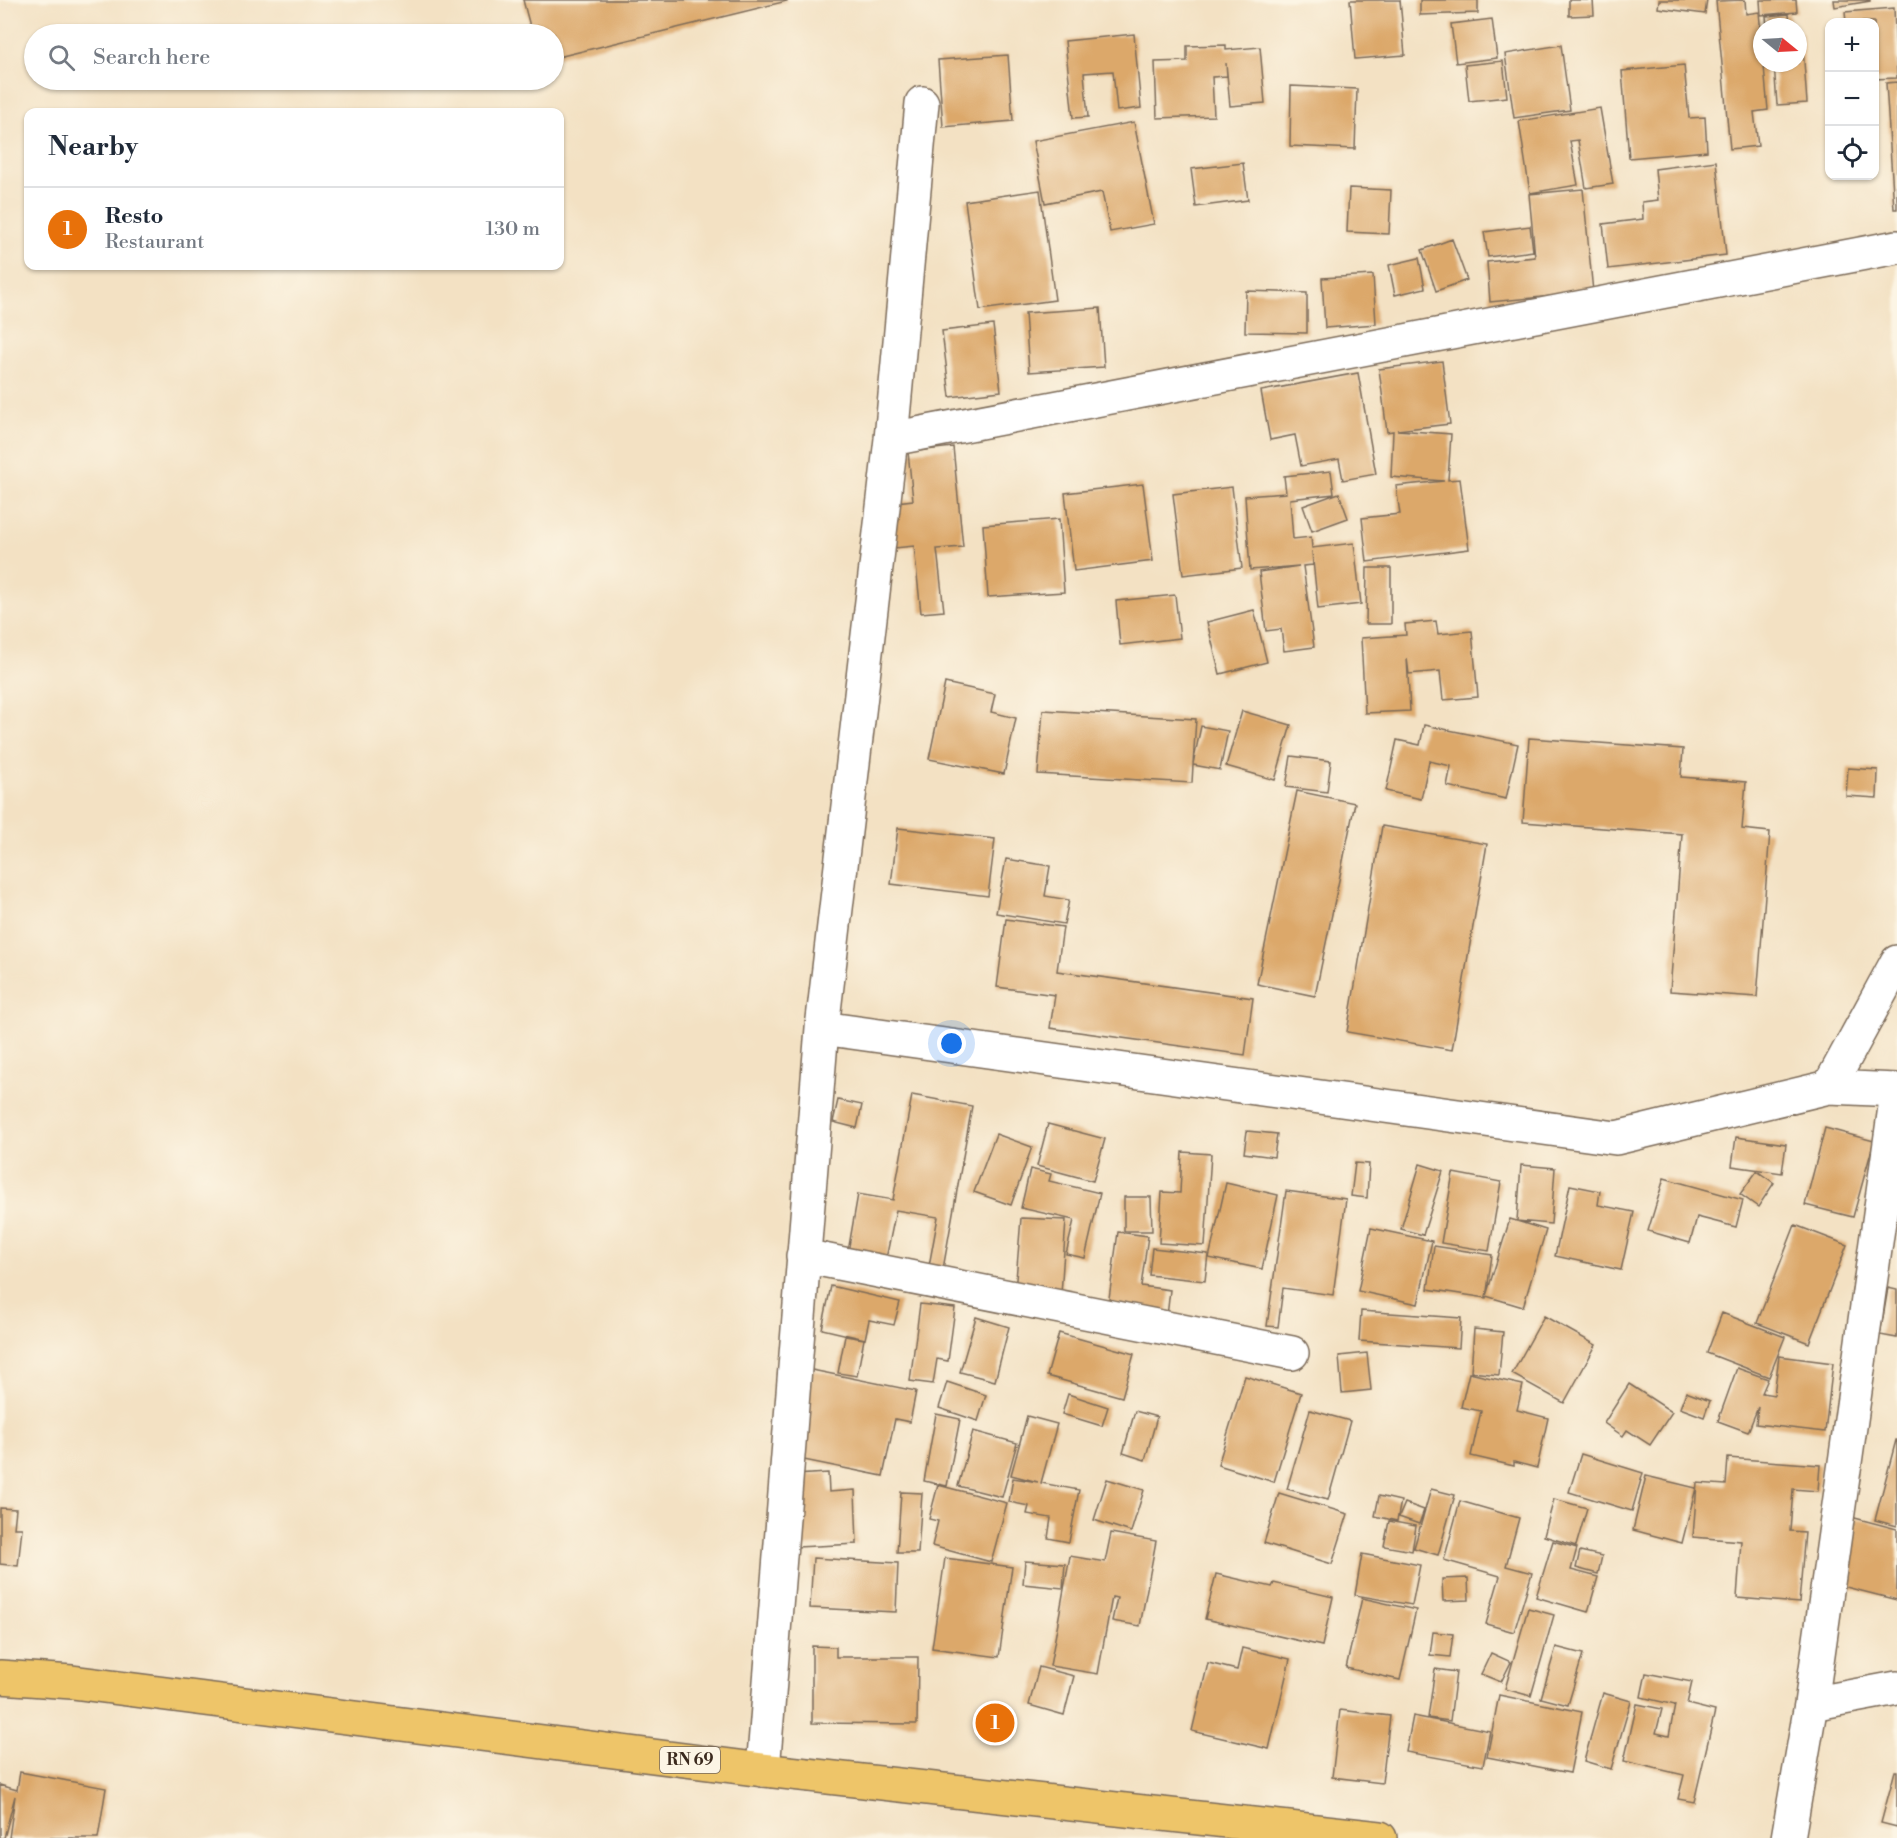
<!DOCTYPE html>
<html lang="en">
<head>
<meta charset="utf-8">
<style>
	:root { --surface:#fff; --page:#f6f6f7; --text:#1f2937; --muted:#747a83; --line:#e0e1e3; --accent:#c8321e }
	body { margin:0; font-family:"Libre Bodoni",serif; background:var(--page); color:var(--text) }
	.controls { position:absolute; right:18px; top:18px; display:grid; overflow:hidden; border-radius:12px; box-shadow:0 2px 4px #0004 }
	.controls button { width:54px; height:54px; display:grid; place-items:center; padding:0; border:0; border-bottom:2px solid var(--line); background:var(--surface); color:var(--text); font:30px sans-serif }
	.compass { position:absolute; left:1753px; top:18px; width:54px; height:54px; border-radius:50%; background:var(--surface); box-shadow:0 2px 4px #0004; rotate:108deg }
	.you { position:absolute; left:952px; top:1044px; width:21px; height:21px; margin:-15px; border:4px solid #fff; border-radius:50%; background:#1a73e8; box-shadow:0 0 0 9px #1a73e833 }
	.badge { display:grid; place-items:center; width:39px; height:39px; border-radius:50%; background:var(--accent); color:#fff; font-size:20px; font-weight:700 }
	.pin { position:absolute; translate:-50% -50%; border:3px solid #fff; box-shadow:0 2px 6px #0006 }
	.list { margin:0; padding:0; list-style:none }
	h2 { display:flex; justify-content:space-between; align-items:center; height:78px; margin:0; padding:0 24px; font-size:26px }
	h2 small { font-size:20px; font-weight:400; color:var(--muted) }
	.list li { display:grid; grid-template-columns:39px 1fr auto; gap:18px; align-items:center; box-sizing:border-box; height:84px; padding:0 24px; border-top:2px solid var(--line) }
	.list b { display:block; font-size:22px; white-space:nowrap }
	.list p { margin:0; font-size:20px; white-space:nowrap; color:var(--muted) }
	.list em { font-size:20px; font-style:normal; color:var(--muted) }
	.icon { flex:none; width:33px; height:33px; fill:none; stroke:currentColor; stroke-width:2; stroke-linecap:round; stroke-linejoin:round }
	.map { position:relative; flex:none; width:1897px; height:1838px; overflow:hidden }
	.search { position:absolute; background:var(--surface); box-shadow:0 2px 4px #0004; left:24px; top:24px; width:540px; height:66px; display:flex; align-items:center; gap:15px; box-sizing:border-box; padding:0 21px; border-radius:33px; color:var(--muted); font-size:22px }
	.panel { position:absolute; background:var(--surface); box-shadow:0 2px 4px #0004; left:24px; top:108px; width:540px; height:162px; border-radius:12px }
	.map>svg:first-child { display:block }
	.building { fill:#dca86a }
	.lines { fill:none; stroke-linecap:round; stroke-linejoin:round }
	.minor-casing { stroke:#7b6a58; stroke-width:36 }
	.primary-casing { stroke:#7b6a58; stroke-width:36 }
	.minor { stroke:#fff; stroke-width:33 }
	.primary { stroke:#eec569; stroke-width:33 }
	.labels { text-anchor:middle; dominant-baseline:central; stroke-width:4.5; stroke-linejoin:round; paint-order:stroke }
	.shield { fill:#fcf5e5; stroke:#75675a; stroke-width:1.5 }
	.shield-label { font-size:16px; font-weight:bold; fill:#3b2a1e }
</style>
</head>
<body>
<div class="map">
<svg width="1897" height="1838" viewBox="0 0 1897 1838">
	<rect width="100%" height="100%" fill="#fcf5e5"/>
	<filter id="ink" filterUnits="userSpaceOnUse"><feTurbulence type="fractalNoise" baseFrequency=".0167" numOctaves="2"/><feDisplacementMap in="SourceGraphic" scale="12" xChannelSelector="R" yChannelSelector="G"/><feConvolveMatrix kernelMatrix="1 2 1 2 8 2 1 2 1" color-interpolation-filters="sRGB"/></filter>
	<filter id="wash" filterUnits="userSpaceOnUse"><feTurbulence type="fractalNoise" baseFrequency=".008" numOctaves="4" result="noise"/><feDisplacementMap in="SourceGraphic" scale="24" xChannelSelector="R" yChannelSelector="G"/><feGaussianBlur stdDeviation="1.35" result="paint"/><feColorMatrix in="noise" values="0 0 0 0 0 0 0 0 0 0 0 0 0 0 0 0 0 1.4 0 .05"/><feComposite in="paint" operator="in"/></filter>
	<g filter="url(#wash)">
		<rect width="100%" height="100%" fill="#f3e1c3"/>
		<g id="blocks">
			<!-- building -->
			<path class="building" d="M523,0H787V1L554,58V34H532Z
				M1350,0H1400L1405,55L1355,59Z
				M1420,0H1478V13L1420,15Z
				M1569,0H1593L1594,15L1569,16Z
				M1659,0H1707L1705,14L1658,8Z
				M1745,0L1746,14L1759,12L1768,110L1754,112L1758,146L1730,149L1716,1Z
				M1760,0H1796L1797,12L1761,15Z
				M1834,0H1870V1L1835,7Z
				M1894,8L1897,78L1874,79V22H1846L1845,12Z
				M1789,14L1790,27H1767L1766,16Z
				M1492,19L1497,58L1456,63L1451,24Z
				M1134,34L1141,108L1117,111L1113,71L1084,73L1088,117L1073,118L1065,41Z
				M1798,34H1802L1807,103L1777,105L1774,63H1798Z
				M1226,45V50L1260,47L1265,103L1230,106L1226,63L1227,76L1212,77L1214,116L1157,118L1155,62L1187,61V46Z
				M1561,45L1570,110L1514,118L1505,54Z
				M1008,55L1013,121L943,127L938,60Z
				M1503,61L1507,97L1469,101L1465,65Z
				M1684,65L1689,118L1705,117L1707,151L1629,158L1622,71Z
				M1897,82V209H1894L1886,83Z
				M1291,86L1357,89L1355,149L1290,146Z
				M1600,108L1613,184L1586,188L1578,140L1570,141L1578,185L1530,193L1519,121Z
				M1134,122L1154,224L1110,232L1102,192L1045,203L1033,141Z
				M1716,161L1726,255L1608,269L1603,224L1643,219L1642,202L1658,200L1655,169Z
				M1243,163L1248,200L1196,207L1191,169Z
				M1349,188L1391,190L1389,234L1347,232Z
				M1583,189L1593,292L1490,302L1487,262L1535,257L1529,194Z
				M1040,190L1055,300L980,310L965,201Z
				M1530,226L1533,251L1488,257L1484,232Z
				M1452,239L1467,280L1436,291L1422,250Z
				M1419,258L1425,288L1395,295L1389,265Z
				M1373,275L1376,324L1325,328L1322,278Z
				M1246,291L1307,293V333L1245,332Z
				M1100,308L1104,367L1029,372L1025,313Z
				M993,325L1001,391L950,397L942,331Z
				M1442,361L1450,424L1397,430L1451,434L1448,480L1460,479L1469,549L1367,562L1362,518L1400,514L1396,486L1444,481L1391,477L1393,431L1387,432L1379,369Z
				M1358,373L1376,474L1343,480L1339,459L1301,466L1295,435L1270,440L1261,391Z
				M953,447L963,547L937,549L944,611L921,613L914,546L884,549L879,504L913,500L908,452Z
				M1331,471L1334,494L1290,499L1293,539L1311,537L1312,548L1354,543L1361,604L1318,609L1312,551L1313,565L1303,566L1314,647L1284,651L1281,629L1266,631L1259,572L1299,566L1250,570L1245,496L1286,493L1284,476Z
				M1143,484L1153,561L1074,571L1065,493Z
				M1232,487L1242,568L1183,575L1173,494Z
				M1339,493L1348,518L1312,531L1303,506Z
				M1059,519L1064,592L988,597L983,525Z
				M1367,568H1391V624H1366Z
				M1175,595L1180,638L1120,645L1116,601Z
				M1254,610L1267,662L1220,674L1207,622Z
				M1436,621L1438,634L1472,631L1478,697L1443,700L1440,671L1409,674L1407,658L1410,711L1365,713L1361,638L1406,635L1405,624Z
				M945,683L995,694L991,712L1016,718L1004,774L929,759Z
				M1043,710L1196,719L1193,764L1201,726L1228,731L1220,770L1193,765L1192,783L1038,774Z
				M1242,711L1291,725L1275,780L1226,766Z
				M1424,725L1518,744L1506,799L1447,786L1451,766L1429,761L1421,799L1386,791L1397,740L1420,745Z
				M1529,738L1683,749L1681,777L1746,782L1742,829L1770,832L1757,997L1670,991L1682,834L1523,822Z
				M1291,756L1331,761L1327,792L1286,787Z
				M1848,768L1878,770L1877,798L1846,796Z
				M1297,791L1355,803L1315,996L1257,984Z
				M1382,826L1487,844L1452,1050L1347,1032Z
				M898,828L995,839L988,896L891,884Z
				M1006,859L1050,866L1045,896L1069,900L1064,924L996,913Z
				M1006,919L1063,927L1057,971L1253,998L1245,1055L1050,1028L1055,995L997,987Z
				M912,1095L972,1106L943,1269L929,1266L938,1217L896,1210L886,1259L848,1252L858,1194L893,1200Z
				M838,1100L862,1105L857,1128L833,1122Z
				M1048,1124L1105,1139L1093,1181L1037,1166Z
				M1825,1128L1874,1141L1853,1217L1805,1205Z
				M1247,1131L1277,1134L1274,1157L1244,1153Z
				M996,1134L1032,1147L1011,1205L974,1192Z
				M1736,1137L1786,1144L1782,1173L1732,1166Z
				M1182,1152L1211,1154L1205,1246L1159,1243L1162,1192L1180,1193Z
				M1355,1163L1369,1164L1367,1198L1351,1196Z
				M1420,1164L1443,1171L1423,1235L1401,1229Z
				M1521,1165L1555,1168L1551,1224L1517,1221Z
				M1030,1169L1051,1174L1049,1181L1100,1193L1085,1258L1066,1254L1074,1220L1021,1208Z
				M1757,1171L1774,1183L1758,1207L1740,1194Z
				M1453,1173L1501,1182L1489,1251L1441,1243Z
				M1664,1178L1743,1200L1736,1227L1697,1217L1690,1243L1648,1231Z
				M1226,1183L1278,1195L1262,1269L1209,1258Z
				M1570,1185L1600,1191L1598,1205L1634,1212L1621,1270L1555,1256Z
				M1286,1191L1346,1199L1333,1295L1283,1288L1278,1327L1267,1326Z
				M1124,1197H1151L1152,1231H1124Z
				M1021,1218L1066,1220L1061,1295L1015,1292Z
				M1510,1219L1546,1230L1523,1307L1486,1296Z
				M1795,1225L1847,1245L1809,1343L1757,1323Z
				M1371,1228L1432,1241L1418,1304L1358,1291Z
				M1118,1232L1148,1236L1141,1286L1170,1290L1166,1325L1108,1306Z
				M1434,1246L1492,1255L1486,1298L1428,1289Z
				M1152,1248L1208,1254L1205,1281L1149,1275Z
				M831,1286L900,1302L894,1325L869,1320L865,1339L822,1329Z
				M1888,1288L1897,1290V1338L1880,1335Z
				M920,1304L955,1308L948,1361L937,1359L933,1384L910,1381Z
				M1361,1311L1461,1318L1459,1348L1359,1341Z
				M1722,1313L1785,1337L1769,1377L1707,1353Z
				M1544,1316L1596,1345L1564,1403L1512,1374Z
				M976,1317L1009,1327L995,1381L960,1372Z
				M1474,1329L1503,1332L1499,1375L1471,1372Z
				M1059,1333L1134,1354L1122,1397L1047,1376Z
				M845,1336L864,1339L857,1376L838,1373Z
				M1367,1353L1371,1390L1342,1393L1339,1356Z
				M1779,1356L1833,1363L1825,1432L1756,1424L1758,1407L1748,1432L1718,1421L1737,1368L1768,1379L1762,1393L1774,1395Z
				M812,1370L916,1391L910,1422L895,1419L883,1476L794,1458Z
				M1469,1373L1523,1385L1517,1410L1548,1418L1537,1468L1514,1462V1466L1471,1456L1481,1411L1461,1407Z
				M1245,1376L1301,1393L1274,1482L1218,1465Z
				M947,1382L986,1395L978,1421L939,1408Z
				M1629,1384L1672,1412L1650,1445L1627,1430L1623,1436L1604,1423Z
				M1686,1392L1710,1401L1704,1417L1680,1408Z
				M1068,1394L1108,1407L1102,1426L1062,1414Z
				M1310,1410L1350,1421L1328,1500L1287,1489Z
				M1135,1411L1157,1417L1145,1460L1123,1453Z
				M936,1414L960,1419L947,1486L924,1481Z
				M1027,1416L1057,1424L1041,1483L1079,1490L1069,1542L1048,1538L1051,1518L1027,1514L1029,1506L1009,1502L1013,1478L1038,1482L1011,1475Z
				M973,1431L1017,1443L1002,1497L958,1486Z
				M1896,1440H1897V1526L1875,1520Z
				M1581,1454L1643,1473L1632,1511L1569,1492Z
				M1728,1458L1820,1465L1818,1491L1793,1489L1790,1531L1805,1532L1799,1603L1737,1598L1741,1541L1693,1537L1697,1483L1726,1485Z
				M828,1473L829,1492L855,1490L857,1544L797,1547L794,1475Z
				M1646,1476L1696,1488L1682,1543L1633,1530Z
				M1107,1479L1144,1490L1131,1532L1094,1520Z
				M938,1485L1007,1503L991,1562L932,1546L938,1521L929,1519Z
				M1431,1489L1455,1495L1438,1555L1414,1548Z
				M901,1492L922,1493L918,1553H897Z
				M1279,1493L1348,1514L1332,1564L1264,1543Z
				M1379,1496L1401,1501L1397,1521L1375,1516Z
				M1554,1499L1587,1508L1576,1546L1544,1536Z
				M1460,1501L1519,1518L1506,1566L1532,1573L1514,1632L1486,1624L1500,1576L1444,1560Z
				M1405,1503L1424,1510L1419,1524L1399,1517Z
				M0,1508L16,1509L14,1528H22L18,1566L0,1564Z
				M1851,1517L1897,1529V1600L1834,1584Z
				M1389,1521L1416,1526L1412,1551L1384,1546Z
				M1111,1533L1156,1541L1140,1626L1112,1621L1117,1598L1112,1597L1098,1674L1050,1666L1070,1556L1105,1562Z
				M1553,1541L1577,1548L1571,1570L1598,1577L1588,1612L1536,1597Z
				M1580,1551L1602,1556L1598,1574L1576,1568Z
				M1362,1554L1420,1565L1412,1605L1355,1595Z
				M813,1558L898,1563L896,1612L810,1608Z
				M945,1558L1012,1567L999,1657L932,1648Z
				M1025,1561L1065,1564L1063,1588L1023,1584Z
				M1216,1574L1272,1587L1274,1583L1333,1597L1322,1646L1205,1619Z
				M1468,1578L1469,1600L1443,1601L1442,1579Z
				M1362,1598L1416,1610L1400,1680L1346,1668Z
				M1528,1608L1554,1615L1531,1696L1505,1689Z
				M1433,1632L1453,1634L1450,1657L1430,1655Z
				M812,1646L836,1647V1657H918L917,1724L812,1723Z
				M1556,1647L1583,1654L1568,1705L1541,1698Z
				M1242,1648L1290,1659L1269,1749L1192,1731L1208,1663L1237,1670Z
				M1491,1653L1511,1662L1501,1682L1481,1674Z
				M1039,1667L1074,1676L1064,1715L1029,1705Z
				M1435,1669L1456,1672L1450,1721L1428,1718Z
				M1646,1673L1692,1682L1687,1704L1715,1711L1694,1802L1678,1799L1684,1775L1624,1761L1637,1704L1662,1709L1656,1733L1669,1736L1675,1705L1641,1697Z
				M1603,1693L1631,1701L1611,1769L1584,1761Z
				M1499,1695L1582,1712L1570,1773L1487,1757Z
				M985,1707L1006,1708L1005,1739L983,1738Z
				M1340,1710L1390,1716L1382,1783L1332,1777Z
				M1413,1716L1490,1731L1483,1766L1406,1752Z
				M1895,1771H1897V1827L1881,1823Z
				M20,1772L106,1788L98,1838H9L15,1796L4,1838H0V1785L17,1790Z"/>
		</g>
	</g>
	<g filter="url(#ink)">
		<use href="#blocks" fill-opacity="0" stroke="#7b6a58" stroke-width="1.5"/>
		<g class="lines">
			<!-- minor casing -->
			<g class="minor-casing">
				<path id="minor" d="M891,439L1897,247
					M822,1028L1616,1138L1829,1087L1897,962
					M1829,1087L1897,1090
					M803,1256L1292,1353
					M1811,1704L1897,1688
					M763,1770L822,1028L891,439L922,103
					M1788,1838L1811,1704L1897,1093"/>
			</g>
			<!-- primary casing -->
			<g class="primary-casing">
				<path id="primary" d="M0,1677L72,1682L763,1770L1380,1838"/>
			</g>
			<!-- minor -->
			<use href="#minor" class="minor"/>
			<!-- primary -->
			<use href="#primary" class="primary"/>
		</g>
	</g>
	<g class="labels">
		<!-- shield labels -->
		<rect class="shield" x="660" y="1747" width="60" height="26" rx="4.5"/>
		<g class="shield-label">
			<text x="690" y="1760">RN 69</text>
		</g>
	</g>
</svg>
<div class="controls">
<button>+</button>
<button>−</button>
<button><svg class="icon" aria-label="locate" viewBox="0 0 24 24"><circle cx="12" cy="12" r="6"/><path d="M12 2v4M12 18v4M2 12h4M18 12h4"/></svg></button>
</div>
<svg class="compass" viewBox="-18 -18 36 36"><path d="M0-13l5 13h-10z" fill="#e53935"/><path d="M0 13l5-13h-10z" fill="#747a83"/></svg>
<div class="you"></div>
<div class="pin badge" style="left:995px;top:1723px;background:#e8710a">1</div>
<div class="search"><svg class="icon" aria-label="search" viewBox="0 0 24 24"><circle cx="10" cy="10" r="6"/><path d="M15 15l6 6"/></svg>Search here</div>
<section class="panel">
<h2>Nearby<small></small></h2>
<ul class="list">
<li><span class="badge" style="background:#e8710a">1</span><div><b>Resto</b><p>Restaurant</p></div><em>130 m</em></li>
</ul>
</section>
</div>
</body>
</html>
